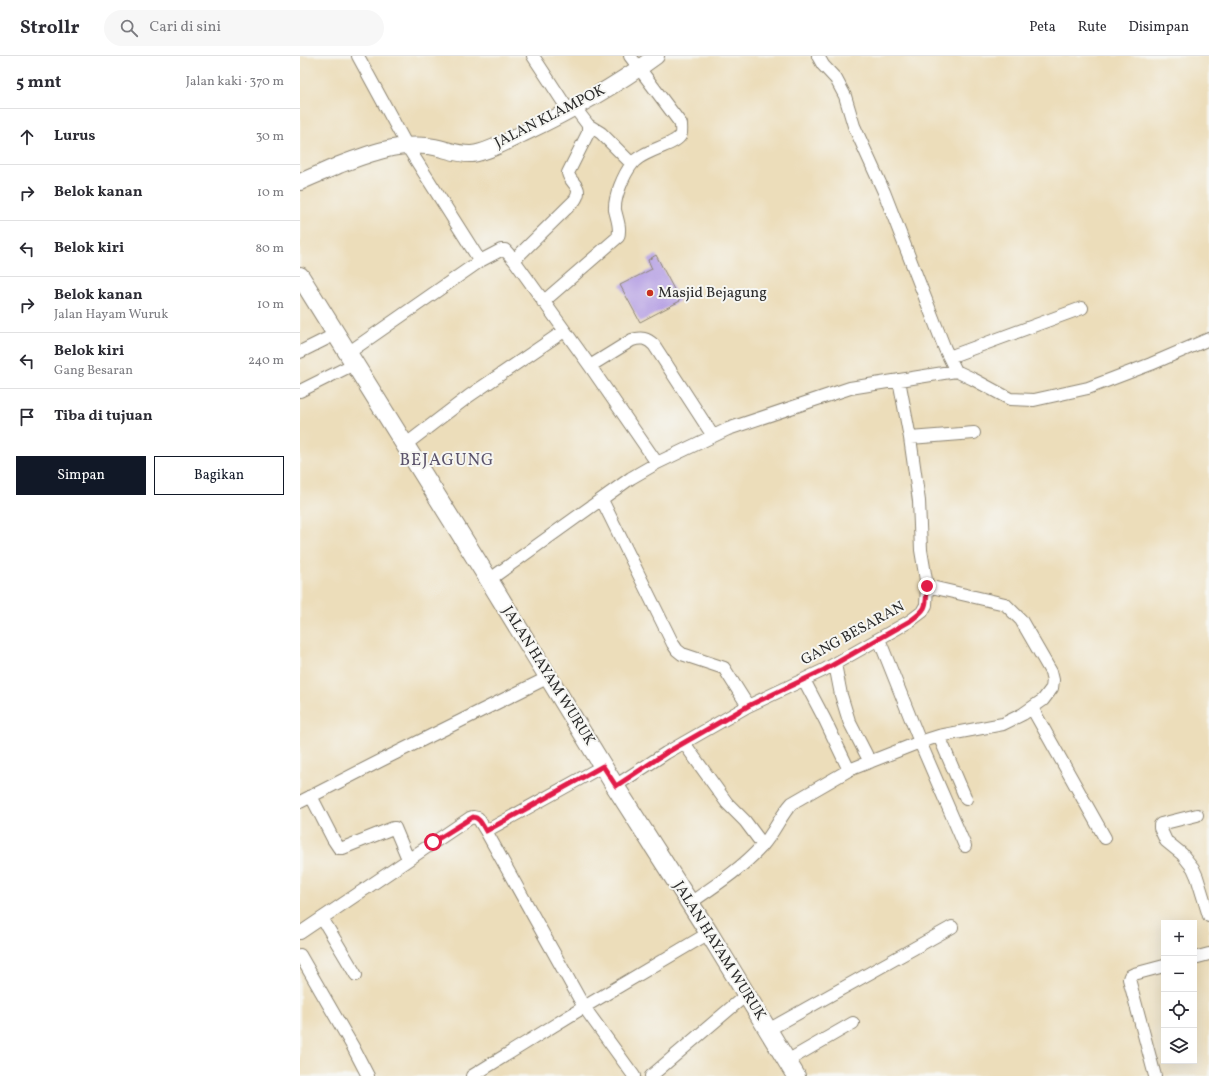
<!DOCTYPE html>
<html lang="id">
<head>
<meta charset="utf-8">
<style>
	:root { --surface:#fff; --page:#f7f7f7; --text:#2b2b33; --muted:#7c7c81; --line:#e1e1e2; --accent:#111827 }
	body { margin:0; font-family:Vollkorn,serif; background:var(--page); color:var(--text) }
	.controls { position:absolute; right:12px; bottom:12px; display:grid; overflow:hidden; border-radius:0px; box-shadow:0 4px 16px #0002 }
	.controls button { width:36px; height:36px; display:grid; place-items:center; padding:0; border:0; border-bottom:1px solid var(--line); background:var(--surface); color:var(--text); font:20px sans-serif }
	.stop { position:absolute; width:12px; height:12px; margin:-9px; border:3px solid #e11d48; border-radius:50%; background:#fff }
	.stop.end { background:#e11d48; border-color:#fff; box-shadow:0 1px 4px #0008 }
	.list { margin:0; padding:0; list-style:none }
	h2 { display:flex; justify-content:space-between; align-items:center; height:52px; margin:0; padding:0 16px; font-size:17px }
	h2 small { font-size:13px; font-weight:400; color:var(--muted) }
	.list li { display:grid; grid-template-columns:26px 1fr auto; gap:12px; align-items:center; box-sizing:border-box; height:56px; padding:0 16px; border-top:1px solid var(--line) }
	.list b { display:block; font-size:15px; white-space:nowrap }
	.list p { margin:0; font-size:13px; white-space:nowrap; color:var(--muted) }
	.list em { font-size:13px; font-style:normal; color:var(--muted) }
	.actions { display:flex; gap:8px; padding:12px 16px }
	.actions a { flex:1; padding:9px 0; border:1px solid var(--accent); border-radius:0px; text-align:center; font-size:14px; color:var(--accent) }
	.actions .main { background:var(--accent); color:#fff }
	.icon { flex:none; width:22px; height:22px; fill:none; stroke:currentColor; stroke-width:2; stroke-linecap:round; stroke-linejoin:round }
	.map { position:relative; flex:none; width:909px; height:1020px; overflow:hidden }
	header { display:flex; align-items:center; gap:24px; box-sizing:border-box; height:56px; padding:0 20px; background:var(--surface); border-bottom:1px solid var(--line) }
	header strong { font-size:19px }
	nav { display:flex; gap:22px; margin-inline-start:auto; font-size:14px }
	.search { width:280px; height:36px; background:var(--page); display:flex; align-items:center; gap:10px; box-sizing:border-box; padding:0 14px; border-radius:22px; color:var(--muted); font-size:15px }
	main { display:flex }
	aside { flex:1; background:var(--surface) }
	.map>svg:first-child { display:block }
	.building { fill:#b39ce3 }
	.lines { fill:none; stroke-linecap:round; stroke-linejoin:round }
	.minor-casing { stroke:#8c8472; stroke-width:14 }
	.tertiary-casing { stroke:#8c8472; stroke-width:18 }
	.secondary-casing { stroke:#8c8472; stroke-width:20 }
	.minor { stroke:#fff; stroke-width:12 }
	.tertiary { stroke:#fff; stroke-width:16 }
	.secondary { stroke:#fff; stroke-width:18 }
	.route { stroke:#e11d48; stroke-width:5 }
	.poi-dot { fill:#c8321e; stroke:#f6f6f2; stroke-width:1.5 }
	.labels { text-anchor:middle; dominant-baseline:central; stroke-width:4; stroke-linejoin:round; paint-order:stroke }
	.street-label { font-size:15px; fill:#2b2b2b; stroke:#f6f6f2 }
	.poi-label { font-size:15px; fill:#2b2b2b; stroke:#f6f6f2; text-anchor:start }
	.quarter-label { font-size:17px; letter-spacing:1px; fill:#5b536b; stroke:#f6f6f2 }
</style>
</head>
<body>
<header>
<strong>Strollr</strong>
<div class="search"><svg class="icon" aria-label="search" viewBox="0 0 24 24"><circle cx="10" cy="10" r="6"/><path d="M15 15l6 6"/></svg>Cari di sini</div>
<nav><a>Peta</a><a>Rute</a><a>Disimpan</a></nav>
</header>
<main>
<aside>
<h2>5 mnt<small>Jalan kaki · 370 m</small></h2>
<ul class="list">
<li><svg class="icon" aria-label="ahead" viewBox="0 0 24 24"><path d="M12 20V5M6 11l6-6 6 6"/></svg><div><b>Lurus</b></div><em>30 m</em></li>
<li><svg class="icon" aria-label="right" viewBox="0 0 24 24"><path d="M7 20v-9h11M14 6l5 5-5 5"/></svg><div><b>Belok kanan</b></div><em>10 m</em></li>
<li><svg class="icon" aria-label="left" viewBox="0 0 24 24"><path d="M17 20v-9H6M10 6l-5 5 5 5"/></svg><div><b>Belok kiri</b></div><em>80 m</em></li>
<li><svg class="icon" aria-label="right" viewBox="0 0 24 24"><path d="M7 20v-9h11M14 6l5 5-5 5"/></svg><div><b>Belok kanan</b><p>Jalan Hayam Wuruk</p></div><em>10 m</em></li>
<li><svg class="icon" aria-label="left" viewBox="0 0 24 24"><path d="M17 20v-9H6M10 6l-5 5 5 5"/></svg><div><b>Belok kiri</b><p>Gang Besaran</p></div><em>240 m</em></li>
<li><svg class="icon" aria-label="arrive" viewBox="0 0 24 24"><path d="M6 21V4h12l-3 4 3 4H6"/></svg><div><b>Tiba di tujuan</b></div></li>
</ul>
<div class="actions"><a class="main">Simpan</a><a>Bagikan</a></div>
</aside>
<div class="map">
<svg width="909" height="1020" viewBox="0 0 909 1020">
	<rect width="100%" height="100%" fill="#f6f6f2"/>
	<filter id="ink" filterUnits="userSpaceOnUse"><feTurbulence type="fractalNoise" baseFrequency=".025" numOctaves="2"/><feDisplacementMap in="SourceGraphic" scale="8" xChannelSelector="R" yChannelSelector="G"/><feConvolveMatrix kernelMatrix="1 2 1 2 8 2 1 2 1" color-interpolation-filters="sRGB"/></filter>
	<filter id="wash" filterUnits="userSpaceOnUse"><feTurbulence type="fractalNoise" baseFrequency=".012" numOctaves="4" result="noise"/><feDisplacementMap in="SourceGraphic" scale="16" xChannelSelector="R" yChannelSelector="G"/><feGaussianBlur stdDeviation="0.9" result="paint"/><feColorMatrix in="noise" values="0 0 0 0 0 0 0 0 0 0 0 0 0 0 0 0 0 1.4 0 .05"/><feComposite in="paint" operator="in"/></filter>
	<g filter="url(#wash)">
		<rect width="100%" height="100%" fill="#ecddba"/>
		<g id="blocks">
			<!-- building -->
			<path class="building" d="M356,199L380,245L340,266L320,229L352,213L348,204Z"/>
		</g>
	</g>
	<g filter="url(#ink)">
		<use href="#blocks" fill-opacity="0" stroke="#8c8472" stroke-width="1"/>
		<g class="lines">
			<!-- minor casing -->
			<g class="minor-casing">
				<path id="minor" d="M58,0L107,90L180,205
					M233,0L269,55
					M518,0L523,9L536,23L545,40L554,70L584,136L645,293L656,315
					M288,69L301,77L332,108
					M214,204L275,144C284,130 270,128 268,117L288,77V69L275,52
					M243,246L318,181C321,172 317,163 315,154C314,141 324,118 332,108C341,95 373,90 380,80C382,77 381,72 381,68L330,0
					M0,296L36,278
					M48,297L180,205L201,194H205L214,204L290,310L357,407
					M649,301L782,252
					M290,310L332,284C341,281 347,282 354,289L413,380
					M0,335L54,308
					M610,382L674,377
					M105,389L169,340L264,275
					M302,444L373,588L377,594L382,598L424,612L448,650
					M189,524L331,422L357,407L428,373L550,332L656,315L673,323L710,343L734,344L788,332L851,308L909,283
					M579,583L620,686L665,790
					M535,608L541,639L549,665L570,706
					M504,624L525,664L549,714
					M732,652L805,782
					M639,680L666,743
					M384,687L427,747L445,765L463,789
					M315,730L366,697L448,650L524,614L610,565L622,556L626,549L627,530L621,494L619,445L610,382L599,324
					M11,740L33,783L39,792H43L93,772H95L108,803
					M0,746L84,703L249,621
					M897,759L861,768L860,769V772L866,785L882,798L893,812L897,821L909,860
					M186,775L284,951L334,1020
					M390,847C416,829 441,813 462,790C474,777 480,760 492,747L549,714L620,686L639,680L703,668L723,658L743,644L752,632L753,624L751,616L721,564L705,548L627,530
					M22,862L56,919
					M0,877L133,787L170,762L173,761L178,762L186,775L303,710
					M0,899L53,991L68,1020
					M894,902L909,898
					M468,974L652,871
					M487,1005L553,967
					M172,1020L284,951L409,877
					M351,1020L446,939
					M855,1020L829,923L830,920L834,918L864,910"/>
			</g>
			<!-- tertiary casing -->
			<g class="tertiary-casing">
				<path id="tertiary" d="M0,126C13,120 26,115 39,109C68,98 96,87 127,90C142,91 156,99 172,98C188,96 208,85 222,78C269,56 314,31 356,0"/>
			</g>
			<!-- secondary casing -->
			<g class="secondary-casing">
				<path id="secondary" d="M0,220L189,524L315,730L409,877L496,1020"/>
			</g>
			<!-- minor -->
			<use href="#minor" class="minor"/>
			<!-- tertiary -->
			<use href="#tertiary" class="tertiary"/>
			<!-- secondary -->
			<use href="#secondary" class="secondary"/>
		</g>
	</g>
	<g class="lines" filter="url(#ink)">
		<!-- route -->
		<path class="route" d="M133,786L173,761C180,762 182,769 186,775L303,710L316,730L366,697L448,650L524,614L610,565C628,552 626,551 627,530"/>
	</g>
	<!-- markers -->
	<circle class="poi-dot" cx="350" cy="237" r="4"/>
	<g class="labels">
		<!-- street labels -->
		<g class="street-label">
			<text transform="translate(250 61) rotate(-27)">JALAN KLAMPOK</text>
			<text transform="translate(553 578) rotate(-29)">GANG BESARAN</text>
			<text transform="translate(248 620) rotate(58)">JALAN HAYAM WURUK</text>
			<text transform="translate(419 895) rotate(58)">JALAN HAYAM WURUK</text>
		</g>
		<!-- poi labels -->
		<g class="poi-label">
			<text x="358" y="237">Masjid Bejagung</text>
		</g>
		<!-- quarter labels -->
		<g class="quarter-label">
			<text x="147" y="404">BEJAGUNG</text>
		</g>
	</g>
</svg>
<div class="controls">
<button>+</button>
<button>−</button>
<button><svg class="icon" aria-label="locate" viewBox="0 0 24 24"><circle cx="12" cy="12" r="6"/><path d="M12 2v4M12 18v4M2 12h4M18 12h4"/></svg></button>
<button><svg class="icon" aria-label="layers" viewBox="0 0 24 24"><path d="M12 4l9 5-9 5-9-5zM3 14l9 5 9-5"/></svg></button>
</div>
<div class="stop" style="left:133px;top:786px"></div>
<div class="stop end" style="left:627px;top:530px"></div>
</div>
</main>
</body>
</html>
